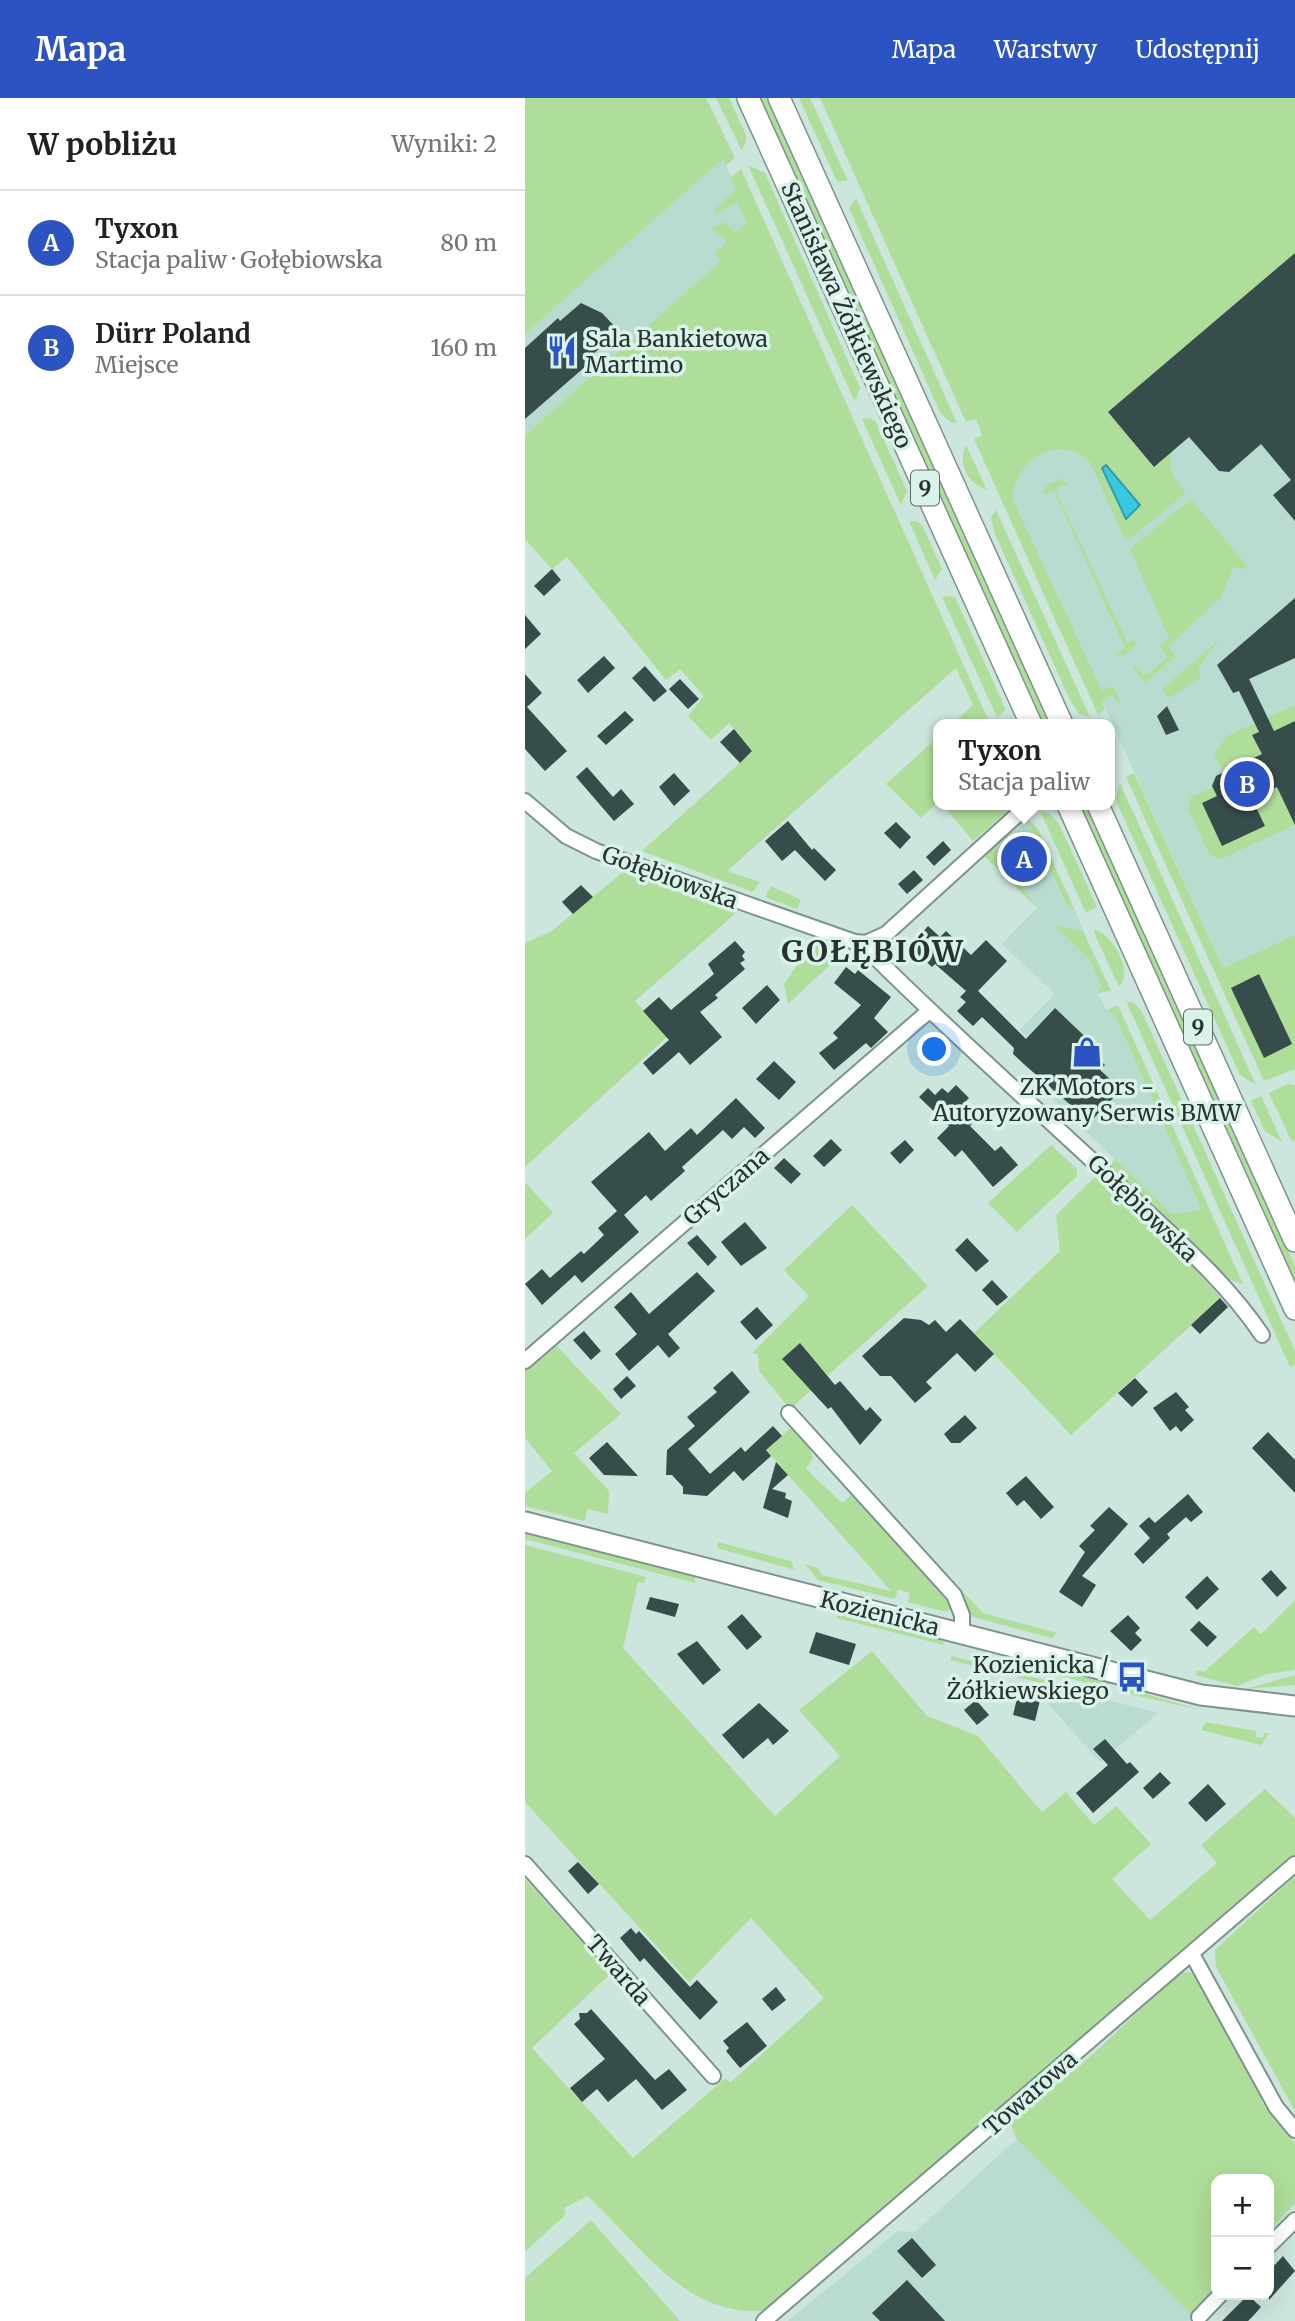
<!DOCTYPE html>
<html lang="pl">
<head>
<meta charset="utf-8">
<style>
	:root { --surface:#fff; --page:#f2f2f2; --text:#202124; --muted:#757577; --line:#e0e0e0; --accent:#2b53c2 }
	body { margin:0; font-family:Merriweather,serif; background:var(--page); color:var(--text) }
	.controls { position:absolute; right:21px; bottom:21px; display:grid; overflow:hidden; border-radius:14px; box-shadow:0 7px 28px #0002 }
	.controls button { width:63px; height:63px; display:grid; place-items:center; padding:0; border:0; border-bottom:2px solid var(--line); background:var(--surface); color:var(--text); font:35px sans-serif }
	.you { position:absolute; left:410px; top:952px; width:24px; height:24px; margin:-18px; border:5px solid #fff; border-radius:50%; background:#1a73e8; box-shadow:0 0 0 10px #1a73e833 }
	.badge { display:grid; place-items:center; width:46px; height:46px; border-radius:50%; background:var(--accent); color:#fff; font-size:23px; font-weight:700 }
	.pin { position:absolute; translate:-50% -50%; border:4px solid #fff; box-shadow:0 2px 7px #0006 }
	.popup { position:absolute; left:408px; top:621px; width:182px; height:91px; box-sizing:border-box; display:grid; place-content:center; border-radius:14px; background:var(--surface); filter:drop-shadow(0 2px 5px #0005); font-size:23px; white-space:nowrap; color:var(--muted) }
	.popup b { font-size:26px; color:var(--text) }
	.popup::after { content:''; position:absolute; left:50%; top:100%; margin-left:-14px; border:14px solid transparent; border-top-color:var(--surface) }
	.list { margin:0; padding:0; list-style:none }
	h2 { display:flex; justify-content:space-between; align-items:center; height:91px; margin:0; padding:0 28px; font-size:30px }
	h2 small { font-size:23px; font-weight:400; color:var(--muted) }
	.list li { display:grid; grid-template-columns:46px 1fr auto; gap:21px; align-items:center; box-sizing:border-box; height:105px; padding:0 28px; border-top:2px solid var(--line) }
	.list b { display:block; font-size:26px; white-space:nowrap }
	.list p { margin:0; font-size:23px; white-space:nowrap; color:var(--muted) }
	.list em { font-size:23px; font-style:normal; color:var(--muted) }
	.map { position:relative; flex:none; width:770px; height:2223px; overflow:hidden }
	header { display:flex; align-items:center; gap:42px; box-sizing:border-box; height:98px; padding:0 35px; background:var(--accent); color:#fff }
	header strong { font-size:33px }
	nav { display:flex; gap:38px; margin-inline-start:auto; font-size:24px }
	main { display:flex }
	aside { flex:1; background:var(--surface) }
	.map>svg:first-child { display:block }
	.built { fill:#b9dbd0 }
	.green { fill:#afde9b; fill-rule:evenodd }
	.water { fill:#39c9df; stroke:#349caa; stroke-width:2 }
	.building { fill:#364d4c }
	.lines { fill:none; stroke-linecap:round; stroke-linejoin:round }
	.street-casing { stroke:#7d948c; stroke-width:18 }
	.secondary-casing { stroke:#7d948c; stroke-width:23 }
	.primary-casing { stroke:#7d948c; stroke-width:24 }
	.street { stroke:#fff; stroke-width:14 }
	.secondary { stroke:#fff; stroke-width:19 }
	.primary { stroke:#fff; stroke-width:21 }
	.labels { text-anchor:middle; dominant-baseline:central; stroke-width:7; stroke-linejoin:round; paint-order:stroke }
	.shield { fill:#d9f2ea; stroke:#5d6c67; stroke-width:2 }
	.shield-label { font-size:21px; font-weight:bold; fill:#28322f }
	.street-label { font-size:23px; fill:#28322f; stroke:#d9f2ea }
	.poi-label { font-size:23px; fill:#28322f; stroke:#d9f2ea; text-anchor:start }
	.district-label { font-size:30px; font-weight:bold; letter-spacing:2px; fill:#28322f; stroke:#d9f2ea }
</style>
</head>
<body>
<header>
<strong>Mapa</strong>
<nav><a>Mapa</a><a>Warstwy</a><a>Udostępnij</a></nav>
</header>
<main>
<aside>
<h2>W pobliżu<small>Wyniki: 2</small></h2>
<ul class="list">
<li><span class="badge">A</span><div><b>Tyxon</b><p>Stacja paliw · Gołębiowska</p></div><em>80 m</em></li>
<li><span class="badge">B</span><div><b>Dürr Poland</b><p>Miejsce</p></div><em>160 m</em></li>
</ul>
</aside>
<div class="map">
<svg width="770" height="2223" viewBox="0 0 770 2223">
	<rect width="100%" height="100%" fill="#cce5dd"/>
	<!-- built -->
	<path class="built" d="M198,61L232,132L0,337V236Z
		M770,124V945L739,960L476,380Z
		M500,718L538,801L551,815L558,833L531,828L565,863L576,887L573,896L581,912L590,917L678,1112L647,1116L521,995L539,976L495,932L530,896L477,846L512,810L468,746Z
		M519,1586L633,1615L575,1664L516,1598Z
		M492,2041L668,2219L664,2223H263L373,2133L390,2134Z"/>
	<!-- green -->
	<path class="green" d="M0,0H181L210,60L201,67L198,61L0,236Z
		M191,0H204L222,39L217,53Z
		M233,0H245L526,626H518Z
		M274,0H285L323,83H312Z
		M295,0H770V155L583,314L629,368L648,353C641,371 650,381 661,395L601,444L565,364C535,335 490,361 487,400L577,593L587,588L595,603L592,605L588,597L577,604L580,612L573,617L449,341L457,337L451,321L441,324Z
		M223,67L240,75L335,290L332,300L329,302Z
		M216,71L465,626H427L448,607L431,570L202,773L235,784L228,794L117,753L228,653L204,625L186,642L163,618L179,598L155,571L141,582L42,459L27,471L0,441V337L196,163L189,155L202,144L186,131L200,124L210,135L222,125L212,104L192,116L188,112L211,92L205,80Z
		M331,100L432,325L425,324L415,314L324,110Z
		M345,320L351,324L382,393L376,407L337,321Z
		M441,347L462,392C443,386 432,366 441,347Z
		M535,381L544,385L530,391L603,545L613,540L609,550L597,559L590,556L600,550L529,393L518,397L520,388Z
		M666,401L723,469L717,471L709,468L695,501L643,548L651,558L620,585L608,570L610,568L620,578L643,559L634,548L644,540L605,451Z
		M471,412L565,619L554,616L544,600L469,434L466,419Z
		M384,423H391L397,427L417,471L410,482Z
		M425,498L431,501L481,612L472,619L417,499Z
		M696,540L673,570L676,579L644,600L637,591Z
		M770,607V623L741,637H728L737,656L698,674L689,656L702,638Z
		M413,639V704L396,720L361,686Z
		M609,675L698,870L770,837V971L739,983L601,679ZM734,877L767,946L739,959L706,890Z
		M770,681V727L696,761L685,757L663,711L666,699L692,688L696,696L677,705L697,747L740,728L727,701Z
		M595,685L731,987L715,977L593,707L591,699Z
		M418,707H489L448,743Z
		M554,707H562L770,1168V1185Z
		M515,713L525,716L534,726L572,809L561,815Z
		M500,718L513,731L551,815L541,806Z
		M468,746L512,810L457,756Z
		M98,774L211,815L110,903L142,939L0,1069V845L27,833Z
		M246,788L276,802L272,811L240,799Z
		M529,827L558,833L586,893L573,895L576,887L565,863Z
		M568,832C587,834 610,874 594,889Z
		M288,844L318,855L263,906L259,886Z
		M601,903L609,905L616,912L770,1253V1267L765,1269Z
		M593,907L718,1186L699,1180L583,1069L590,1061L647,1116L677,1112L590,917L581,912Z
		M763,986L770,987V1042L767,1044L744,995Z
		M736,998L757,1044L740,1033L726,1003Z
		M526,1047L552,1071V1078L492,1134L463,1105Z
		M573,1076L650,1149L696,1200L546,1337L449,1235L535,1153L531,1117Z
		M0,1084L28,1115L0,1141Z
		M327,1107L403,1188L265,1311L234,1273L233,1257L227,1255L284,1198L259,1172Z
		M30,1246L96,1316L49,1355L84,1393L83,1416L63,1411L59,1423L0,1408V1395L27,1373L0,1340V1271Z
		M268,1328L283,1346L288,1360L281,1371L317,1405L326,1397L338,1406L427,1502V1510L421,1514L383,1504L385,1495L373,1491L370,1501L293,1482L280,1466L293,1470L297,1477L366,1493L241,1352Z
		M0,1435L170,1479V1485L0,1441Z
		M193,1444L266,1463L270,1472L192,1450Z
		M0,1447L121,1479L119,1485L113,1484L98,1550L250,1718L315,1658L274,1612L347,1553L402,1618L453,1638L517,1714L541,1694L569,1727L591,1708L626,1746L587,1781L625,1822L692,1765L676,1747L740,1691L770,1720V1756L537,1961L441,2039L242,2212C161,2223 111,2141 62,2098L39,2110L41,2116L0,2154V1781L86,1875L7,1950L108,2060L201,1980L205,1985L299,1900L226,1820L164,1884L0,1704Z
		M421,1476L458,1515L532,1535L527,1540L448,1519Z
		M770,1502V1572L742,1576L712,1588L671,1577L672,1572L679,1574L729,1529L736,1536Z
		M314,1516L417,1542L419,1547L311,1520Z
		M427,1558L583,1599L582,1602L425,1562Z
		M494,1563L585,1585L583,1590L493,1568Z
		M770,1577V1587L720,1591Z
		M600,1590L676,1612L599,1595Z
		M681,1624L731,1633V1639L738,1640L739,1635H744L736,1647L676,1632Z
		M770,1778V2013L691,1869L690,1852Z
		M655,1874L669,1875L730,1984L738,2006L770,2045V2105L744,2133V2081H691V2187L677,2203L668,2219L492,2041L485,2025L568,1956Z
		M66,2122L155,2223H0V2180Z"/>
	<!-- water -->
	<path class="water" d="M581,367L615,407L601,421L577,370Z"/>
	<!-- building -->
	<path class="building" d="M770,155V423L748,397L766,382L736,346L704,374L694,373L664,339L629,369L583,314Z
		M56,205L77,215L94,233L66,258L69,261L0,321V250L33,220L35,223Z
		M27,471L36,482L19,498L9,488Z
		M770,500V560L724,581L749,633L770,623V727L752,689L727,701L740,728L697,748L677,705L692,698L687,688L691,678L737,656L727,637L734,634L714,593L708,595L692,567Z
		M0,517L16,536L0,551Z
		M79,558L90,570L63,595L52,582Z
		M120,568L142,593L129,604L107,580Z
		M0,576L17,595L2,609L42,653L20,673L0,651Z
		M155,581L174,601L163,611L144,591Z
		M642,608L654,632L641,637L632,618Z
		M100,613L109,622L81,647L72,638Z
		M209,631L227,653L215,665L195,644Z
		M62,669L88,699L96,691L109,706L89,723L51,679Z
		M149,675L165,693L149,708L134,689Z
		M263,723L287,752L289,750L311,772L300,783L270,752L257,763L240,743Z
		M371,724L386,739L375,751L359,735Z
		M418,743L426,752L409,768L401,759Z
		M500,743L514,771L498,780L483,752Z
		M389,772L398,782L382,796L373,786Z
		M56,787L68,799L48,816L37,804Z
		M403,828L415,839L421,833L446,857L461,842L482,863L453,893L501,941L530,910L573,951L569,956L580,967L575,972L585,981L581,985L592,996L565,1024L501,968L488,956L489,950L457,919L448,928L432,913L441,904L435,899L441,893L410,866L407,869L385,849Z
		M210,843L220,854L217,858L220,862L215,865L220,871L190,897L193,900L175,914L197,939L165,967L154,954L128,977L118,965L144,942L118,913L134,899L146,912L189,876L183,866Z
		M321,869L330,876L333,872L366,899L349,920L363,934L346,950L341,945L309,972L294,955L313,940L308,935L336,907L309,885Z
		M734,876L767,946L739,960L706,890Z
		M242,887L255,902L231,926L217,910Z
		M249,963L271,984L254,1002L231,981Z
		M431,987L444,1000L435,1009L449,1023L445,1028L470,1053L476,1048L493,1067L468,1089L437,1052L430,1059L412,1040L424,1028L394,999L403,990L410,997L417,990L423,995Z
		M211,1000L240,1030L230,1040L219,1029L207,1041L198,1032L157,1069L160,1073L126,1103L121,1097L99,1117L114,1134L57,1185L50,1177L17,1207L0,1186L17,1171L25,1180L56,1153L59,1156L79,1137L73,1130L92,1113L66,1084L124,1034L140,1053L166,1030L172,1037Z
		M306,1041L317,1052L299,1069L288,1058Z
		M380,1042L389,1052L375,1066L365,1055Z
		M259,1060L276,1076L266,1086L249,1070Z
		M220,1124L242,1150L216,1168L196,1144Z
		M172,1137L192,1159L183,1168L162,1145Z
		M442,1140L464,1163L451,1174L430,1152Z
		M172,1174L190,1193L143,1236L155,1250L144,1260L133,1247L104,1273L90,1256L112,1236L89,1209L106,1194L124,1216Z
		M467,1182L483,1199L472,1208L457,1192Z
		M695,1200L703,1209L675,1236L666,1227Z
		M232,1209L248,1227L231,1242L215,1224Z
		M379,1220L396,1222L404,1227L410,1222L421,1234L435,1221L469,1256L450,1274L432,1255L401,1284L407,1290L390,1305L366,1278H355L337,1258Z
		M59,1233L76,1253L66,1262L48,1242Z
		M275,1245L310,1287L315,1283L341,1313L345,1309L357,1322L335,1347L306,1309L303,1311L257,1261Z
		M207,1273L225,1294L163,1351L185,1376L216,1349L220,1354L248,1328L257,1338L241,1352L246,1358L218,1383L209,1373L182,1398L158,1396V1389L147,1377H141L142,1352L170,1328L162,1319L192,1294L188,1290Z
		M102,1278L111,1288L96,1301L88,1291Z
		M610,1280L623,1294L607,1309L593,1295Z
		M651,1294L664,1309L660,1312L669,1322L656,1334L651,1328L645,1333L628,1310Z
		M440,1317L452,1330L435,1345H426L419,1336Z
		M743,1334L770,1362V1395L727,1350Z
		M82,1344L113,1378L79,1377L64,1360Z
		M251,1364L263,1377L247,1391L261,1395L260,1400L267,1403L263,1420L238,1410Z
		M501,1378L529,1409L516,1421L499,1402L492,1408L481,1395Z
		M663,1396L678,1414L666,1424L661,1419L642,1436L645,1440L618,1466L609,1456L625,1440L614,1428L624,1419L630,1425Z
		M584,1409L603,1426L557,1478L571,1487L557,1509L534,1494L560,1454L554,1448L570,1432L565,1428Z
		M746,1472L762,1490L752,1499L736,1481Z
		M682,1478L694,1491L672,1512L660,1499Z
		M125,1499L154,1506L150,1519L121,1511Z
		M217,1516L237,1539L222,1552L202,1529Z
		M603,1517L615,1530L610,1535L617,1542L606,1553L585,1533Z
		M674,1523L692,1539L682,1549L665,1532Z
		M291,1534L331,1546L324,1567L284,1555Z
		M172,1543L196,1572L178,1587L152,1556Z
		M494,1592L516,1598L510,1623L488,1617Z
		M451,1602L464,1617L452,1627L439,1612Z
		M234,1605L264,1633L248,1647L243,1640L218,1661L197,1637Z
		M580,1641L602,1666L605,1664L614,1674L568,1715L551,1695L583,1667L568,1651Z
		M635,1674L646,1685L628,1701L618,1690Z
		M683,1686L701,1706L681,1724L663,1705Z
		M53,1764L74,1786L63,1796L43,1773Z
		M106,1830L111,1836L114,1833L165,1889L172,1882L193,1904L175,1922L119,1860L115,1864L95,1840Z
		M251,1889L261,1902L247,1913L237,1901Z
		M66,1911L130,1982L144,1971L162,1992L137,2012L111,1981L83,2004L72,1991L57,2004L45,1990L80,1961L49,1926L55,1921L54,1915H62Z
		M222,1924L242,1948L215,1970L201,1953L204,1950L198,1943Z
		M387,2140L411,2167L397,2180L372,2153Z
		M758,2158L770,2173L744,2202V2173Z
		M382,2182L420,2223H355L347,2215Z
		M723,2197L736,2209L729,2217L723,2223H697Z"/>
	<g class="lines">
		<!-- street casing -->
		<g class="street-casing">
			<path id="street" d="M0,703L41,738L71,753L330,844L341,845L347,856C429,938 516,1014 601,1094C649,1139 700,1182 737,1237
				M341,845L361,836L503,707
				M0,1263L404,913
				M264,1315L429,1497L437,1517V1536
				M0,1766L188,1978
				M667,1856L751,2009L770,2032
				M744,2148L770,2122
				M674,2219L695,2197
				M239,2223L770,1766"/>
		</g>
		<!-- secondary casing -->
		<g class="secondary-casing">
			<path id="secondary" d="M0,1424L676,1597L770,1608"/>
		</g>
		<!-- primary casing -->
		<g class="primary-casing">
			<path id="primary" d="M223,0L506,626
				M254,0L537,626
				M543,707L770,1211
				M573,707L770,1143"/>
		</g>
		<!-- street -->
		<use href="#street" class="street"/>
		<!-- secondary -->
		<use href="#secondary" class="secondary"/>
		<!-- primary -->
		<use href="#primary" class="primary"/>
	</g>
	<!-- icons -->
	<defs>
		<g id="restaurant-bare" transform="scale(2.415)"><path d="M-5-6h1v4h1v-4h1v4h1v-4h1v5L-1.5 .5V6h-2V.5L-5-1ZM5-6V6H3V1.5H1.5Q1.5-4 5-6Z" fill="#2b53c2" stroke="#d9f2ea" stroke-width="2.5" paint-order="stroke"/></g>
		<g id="shop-bare" transform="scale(2.415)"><path d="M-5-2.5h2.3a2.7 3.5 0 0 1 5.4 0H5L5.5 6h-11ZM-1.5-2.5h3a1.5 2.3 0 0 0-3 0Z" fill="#2b53c2" stroke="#d9f2ea" stroke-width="2.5" paint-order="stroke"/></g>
		<g id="bus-bare" transform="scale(2.415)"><path d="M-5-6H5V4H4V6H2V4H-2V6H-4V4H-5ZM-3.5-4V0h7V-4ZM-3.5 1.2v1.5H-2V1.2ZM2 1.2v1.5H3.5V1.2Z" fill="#2b53c2" stroke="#d9f2ea" stroke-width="2.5" paint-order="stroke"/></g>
	</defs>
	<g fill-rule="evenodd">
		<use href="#restaurant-bare" x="37" y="253"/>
		<use href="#shop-bare" x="562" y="954"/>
		<use href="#bus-bare" x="607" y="1579"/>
	</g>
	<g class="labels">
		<!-- shield labels -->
		<g class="shield">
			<rect x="386" y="372.5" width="28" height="35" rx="5"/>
			<rect x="659" y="911.5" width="28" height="35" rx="5"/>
		</g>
		<g class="shield-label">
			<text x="400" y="390">9</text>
			<text x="673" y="929">9</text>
		</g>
		<!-- street labels -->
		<g class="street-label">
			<text transform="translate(322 217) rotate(66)">Stanisława Żółkiewskiego</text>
			<text transform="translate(145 779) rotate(20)">Gołębiowska</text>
			<text transform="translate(201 1088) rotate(-41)">Gryczana</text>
			<text transform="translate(618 1110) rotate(44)">Gołębiowska</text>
			<text transform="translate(355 1515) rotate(14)">Kozienicka</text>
			<text transform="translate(94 1872) rotate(49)">Twarda</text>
			<text transform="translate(505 1995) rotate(-41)">Towarowa</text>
		</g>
		<!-- poi labels -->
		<g class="poi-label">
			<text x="60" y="240">Sala Bankietowa<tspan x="60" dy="26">Martimo</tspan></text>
			<text x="562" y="988" text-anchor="middle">ZK Motors -<tspan x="562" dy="26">Autoryzowany Serwis BMW</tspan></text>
			<text x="584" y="1566" text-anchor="end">Kozienicka /<tspan x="584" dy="26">Żółkiewskiego</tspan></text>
		</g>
		<!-- district labels -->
		<g class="district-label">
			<text x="348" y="853">GOŁĘBIÓW</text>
		</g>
	</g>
</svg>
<div class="controls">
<button>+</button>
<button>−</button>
</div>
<div class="you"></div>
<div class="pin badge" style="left:499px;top:761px">A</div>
<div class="popup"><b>Tyxon</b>Stacja paliw</div>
<div class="pin badge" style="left:722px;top:686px">B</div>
</div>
</main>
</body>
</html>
